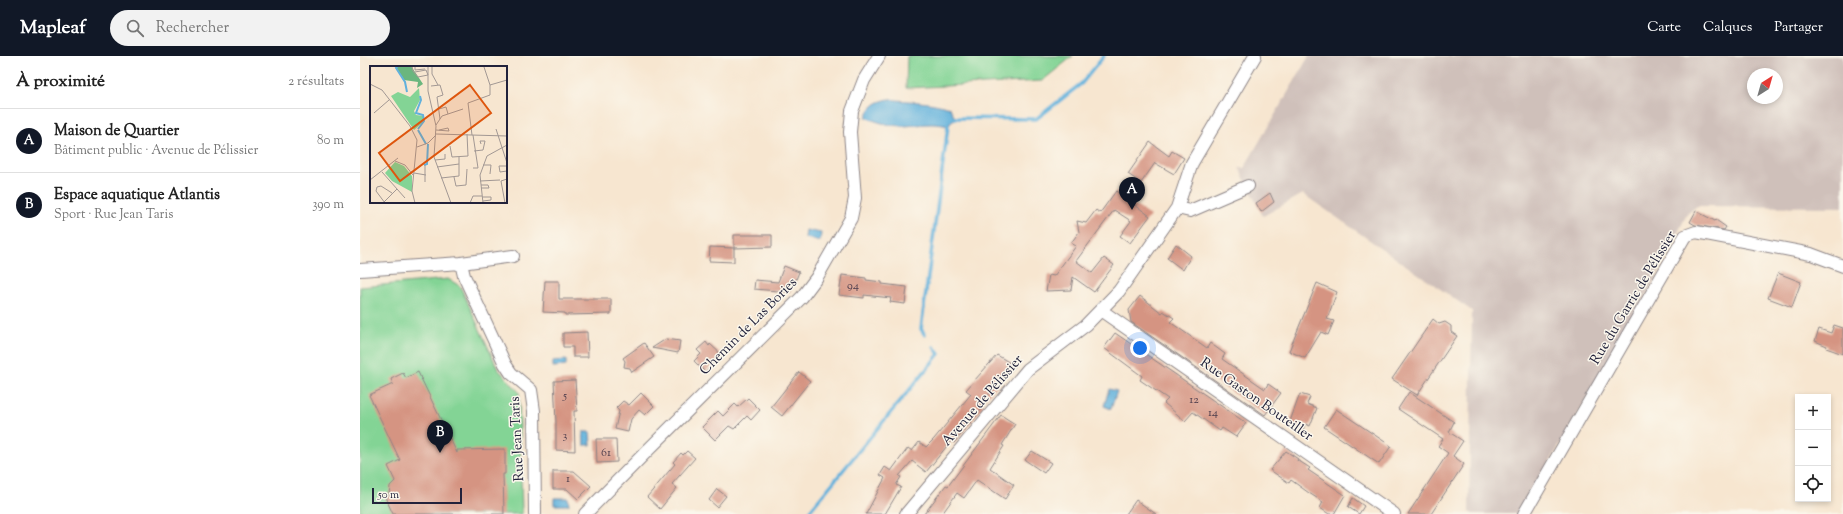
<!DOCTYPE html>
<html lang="fr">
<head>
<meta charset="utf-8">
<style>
	:root { --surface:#fff; --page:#f2f2f2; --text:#222; --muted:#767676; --line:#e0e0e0; --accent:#111827 }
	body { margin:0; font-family:"Sorts Mill Goudy",serif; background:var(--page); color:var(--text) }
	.controls { position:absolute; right:12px; bottom:12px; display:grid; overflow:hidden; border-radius:0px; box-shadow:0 2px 6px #0003 }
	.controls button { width:36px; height:36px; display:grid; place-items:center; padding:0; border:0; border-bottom:1px solid var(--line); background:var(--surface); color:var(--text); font:20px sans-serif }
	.compass { position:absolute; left:1387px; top:12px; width:36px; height:36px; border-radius:50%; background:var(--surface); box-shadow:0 2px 6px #0003; rotate:37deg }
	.scale { position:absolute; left:12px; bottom:10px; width:90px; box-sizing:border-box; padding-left:4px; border:2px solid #22223b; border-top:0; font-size:11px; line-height:14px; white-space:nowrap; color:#22223b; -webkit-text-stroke:3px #fbf7ec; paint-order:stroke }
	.you { position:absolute; left:780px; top:292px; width:14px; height:14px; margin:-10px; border:3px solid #fff; border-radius:50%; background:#1a73e8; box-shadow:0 0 0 6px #1a73e833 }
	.badge { display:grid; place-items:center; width:26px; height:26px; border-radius:50%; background:var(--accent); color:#fff; font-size:13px; font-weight:700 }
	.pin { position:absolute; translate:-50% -33px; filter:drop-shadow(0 1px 2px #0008) }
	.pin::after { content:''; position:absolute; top:21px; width:14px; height:12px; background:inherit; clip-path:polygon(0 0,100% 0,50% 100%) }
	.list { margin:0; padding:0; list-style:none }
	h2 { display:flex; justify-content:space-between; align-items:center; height:52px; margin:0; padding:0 16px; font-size:17px }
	h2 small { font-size:13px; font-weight:400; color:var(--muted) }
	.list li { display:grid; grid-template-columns:26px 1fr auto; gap:12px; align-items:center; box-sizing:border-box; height:64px; padding:0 16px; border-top:1px solid var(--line) }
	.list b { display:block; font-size:15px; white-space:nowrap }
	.list p { margin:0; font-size:13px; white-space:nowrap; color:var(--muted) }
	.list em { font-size:13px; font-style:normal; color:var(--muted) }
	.icon { flex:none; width:22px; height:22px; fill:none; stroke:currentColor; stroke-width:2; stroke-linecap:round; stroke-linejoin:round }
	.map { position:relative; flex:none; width:1483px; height:458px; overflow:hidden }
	header { display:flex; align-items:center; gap:24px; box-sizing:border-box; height:56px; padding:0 20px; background:var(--accent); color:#fff }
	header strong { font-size:19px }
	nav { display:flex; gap:22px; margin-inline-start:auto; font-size:14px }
	.search { width:280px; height:36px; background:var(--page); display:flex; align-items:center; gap:10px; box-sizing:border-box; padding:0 14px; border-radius:22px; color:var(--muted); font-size:15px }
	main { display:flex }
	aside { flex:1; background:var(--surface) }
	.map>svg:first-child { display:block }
	.industrial { fill:#cfc0ba; fill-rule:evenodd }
	.green { fill:#83d495; stroke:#527b68 }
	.water { fill:#61b1dc; stroke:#426a8c }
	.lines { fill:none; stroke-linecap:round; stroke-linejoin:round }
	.stream { stroke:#61b1dc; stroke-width:3.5 }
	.building { fill:#d59482 }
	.minor-casing { stroke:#8c8486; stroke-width:14 }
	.minor { stroke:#fff; stroke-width:12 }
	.labels { text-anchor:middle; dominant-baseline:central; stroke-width:3; stroke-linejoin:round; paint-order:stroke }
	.number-label { font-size:12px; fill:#4f3e4d }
	.street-label { font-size:14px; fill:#22223b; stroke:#fbf7ec }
	.inset-river { fill:none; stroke:#61b1dc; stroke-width:2 }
	.inset-road { fill:none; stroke:#a29894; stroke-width:1 }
	.view { fill:#de560e; fill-opacity:0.15; stroke:#de560e; stroke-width:2 }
	.inset-edge { fill:none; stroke:#22223b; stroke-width:2 }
</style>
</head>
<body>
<header>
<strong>Mapleaf</strong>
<div class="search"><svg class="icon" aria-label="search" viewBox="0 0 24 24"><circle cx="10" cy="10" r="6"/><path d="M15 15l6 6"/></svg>Rechercher</div>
<nav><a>Carte</a><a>Calques</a><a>Partager</a></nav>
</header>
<main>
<aside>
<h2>À proximité<small>2 résultats</small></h2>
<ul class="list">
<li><span class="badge">A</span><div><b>Maison de Quartier</b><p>Bâtiment public · Avenue de Pélissier</p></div><em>80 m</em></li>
<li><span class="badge">B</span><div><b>Espace aquatique Atlantis</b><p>Sport · Rue Jean Taris</p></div><em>390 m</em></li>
</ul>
</aside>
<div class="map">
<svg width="1483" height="458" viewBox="0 0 1483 458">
	<rect width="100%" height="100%" fill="#fbf7ec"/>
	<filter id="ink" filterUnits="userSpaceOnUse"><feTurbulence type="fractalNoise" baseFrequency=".025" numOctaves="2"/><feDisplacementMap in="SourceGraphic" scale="8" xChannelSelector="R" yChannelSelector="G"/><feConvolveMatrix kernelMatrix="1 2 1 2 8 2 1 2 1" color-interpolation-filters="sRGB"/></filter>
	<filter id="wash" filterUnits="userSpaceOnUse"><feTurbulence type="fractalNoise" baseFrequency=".012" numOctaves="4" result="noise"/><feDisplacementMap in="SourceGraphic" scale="16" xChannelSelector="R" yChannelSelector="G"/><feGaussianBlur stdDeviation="0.9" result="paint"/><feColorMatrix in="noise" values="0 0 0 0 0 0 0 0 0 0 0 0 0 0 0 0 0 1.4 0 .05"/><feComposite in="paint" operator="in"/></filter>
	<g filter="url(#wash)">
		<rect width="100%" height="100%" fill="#f7e6d0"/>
		<!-- industrial -->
		<path class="industrial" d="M949,0H1483V151L1337,150L1327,158L1294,225L1160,458H1113L1109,456L1112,255L943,138L903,160L879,112H884ZM1393,18H1417V42H1393Z"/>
		<!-- green -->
		<path class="green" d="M547,0H713L682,25L546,32Z
			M88,223L100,230L138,313L159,336L162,458H0V231Z"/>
		<!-- water -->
		<path class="water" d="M529,43C549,46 570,45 590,52L595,62L588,70C572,66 561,69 545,70C531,70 518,67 506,61C511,49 516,46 529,43Z
			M446,174L461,177L460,185L445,182Z
			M206,304V310L193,311V305Z
			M749,333L757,335L751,353L744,350Z
			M223,376H230L231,389H224Z
			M194,442H208L209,449H194Z"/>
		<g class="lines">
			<!-- stream -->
			<path class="stream" d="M595,62L676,63L722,27L744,0
				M565,279L561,273L588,70
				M447,458L579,298L574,291"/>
		</g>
		<g id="blocks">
			<!-- building -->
			<path class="building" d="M790,86L809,100L812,95L824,102L814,118L795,107L781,127L768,118Z
				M756,135L790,160L770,187L760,180L771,165L754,154L716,205L732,217L744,202L754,209L734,236L713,221L711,234L686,235L689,219L694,220L716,190L711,187L719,176L717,165L726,167L736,154L740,157Z
				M910,137L914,146L901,156L896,147Z
				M1336,155L1355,165L1356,164L1366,171L1364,174L1335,169L1330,166Z
				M374,179H412V191L374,192Z
				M816,188L831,200L823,214L807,202Z
				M350,191L374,192V206L349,205Z
				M424,210L439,216L435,226L433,225L430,236L394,233L395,224L418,226Z
				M1418,217L1441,226L1432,251L1408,242Z
				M482,219L506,222V224L522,226V228L547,231L545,248L530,246L531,242L504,239V242L479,239Z
				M185,225H199V243H251V258L205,259V257L183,256Z
				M957,227L977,236L967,263L974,265L968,279L961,276L945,302L929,295Z
				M780,240L802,257L803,255L814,262L810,266L847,292L850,287L865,298L862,303L905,333L908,328L921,337L905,359L771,266L769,254Z
				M1073,263L1079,268L1085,266L1091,270V276L1097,280L1057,339L1032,323Z
				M1474,269L1483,272V298L1466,292L1467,290L1455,285L1459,273L1471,277Z
				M227,276L228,301H213V291H203V277Z
				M755,277L886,367L876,381L862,372L860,375L833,356L825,365L804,347L808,343L780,324L782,320L744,292Z
				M306,283L320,285L318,297L292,292Z
				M346,286L349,290L350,288L362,299L345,316L334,305L341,298L337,294Z
				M284,287L294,301L272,316L270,312L264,311L265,305L263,302Z
				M637,299L655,310L621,347L624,350L611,366L594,387L591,385L566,416L552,405L539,420L541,421L536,429L541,431L525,458H506L525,422L520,419L525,411L531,415L548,392L552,395L559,386L566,391L574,383L611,338L606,334Z
				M58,316L97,397V394L145,393V418H143L144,458H33L25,441L29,439L30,430L35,425L28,410L40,404L9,339L33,328L31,323L43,317L46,322Z
				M439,316L450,325L422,360L411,351Z
				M215,324L217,355H214L215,395L196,394V366L194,325Z
				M1049,336L1094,366L1089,376L1103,385L1093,400L1104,408L1071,458H1048L1088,397L1078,390L1083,383L1038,353Z
				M281,337L294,350L285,359L279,354L271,363L268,376L255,373L259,355L256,352L263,345L269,349Z
				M940,338L950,341L947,348L957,352L950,370L945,368L943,374L929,368Z
				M388,342L400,354L391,364L387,360L374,373L369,370L355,384L342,371L358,355L363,360L375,348L378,351Z
				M976,353L1031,390L1019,408L964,371Z
				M641,359L655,368L642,389L644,390L630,412L654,429L645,443L617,424L604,442L597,437L582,458H564L586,429L588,430Z
				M236,383H256L257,406L237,407Z
				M327,395L335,402L312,428L317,432L300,453L287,441L315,408L313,406L321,397L323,399Z
				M672,395L691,407L684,417L665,404Z
				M926,395L938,403L937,405H939L950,412L948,414L985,439L974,458H969L960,452L963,446L949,437L931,424L929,427L910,414Z
				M193,415H214L231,430L218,443L207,433H193Z
				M357,433L366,440L357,451L349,444Z
				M993,442L1004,450L999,458L988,451Z
				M776,444L796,458H766Z"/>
		</g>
	</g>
	<g filter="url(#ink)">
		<use href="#blocks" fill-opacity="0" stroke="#8c8486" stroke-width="1"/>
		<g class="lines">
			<!-- minor casing -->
			<g class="minor-casing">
				<path id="minor" d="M817,152L830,155L888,130
					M101,207L104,220L145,308L151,317L171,334L174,355L175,458
					M0,214L101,207L153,200
					M742,255L1034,458
					M225,458L289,393L442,241L457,221L491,162L495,142L490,76L492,55L504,24L519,0
					M546,458L668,313L726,269L759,235L817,152L832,107L895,0
					M1164,458L1325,180L1336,176L1451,198L1483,210"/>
			</g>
			<!-- minor -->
			<use href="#minor" class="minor"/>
		</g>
	</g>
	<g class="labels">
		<!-- number labels -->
		<g class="number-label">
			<text x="493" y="230">94</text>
			<text x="205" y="340">5</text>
			<text x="834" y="344">12</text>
			<text x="853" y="357">14</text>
			<text x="205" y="380">3</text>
			<text x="246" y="397">61</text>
			<text x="208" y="423">1</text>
		</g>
		<!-- street labels -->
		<g class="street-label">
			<text transform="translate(1274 242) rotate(-59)">Rue du Garric de Pélissier</text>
			<text transform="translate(389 271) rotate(-45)">Chemin de Las Bories</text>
			<text transform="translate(896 344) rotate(35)">Rue Gaston Bouteiller</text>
			<text transform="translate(623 345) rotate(-49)">Avenue de Pélissier</text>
			<text transform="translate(158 383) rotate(-93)">Rue Jean Taris</text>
		</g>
	</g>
	<!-- overview -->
	<g transform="translate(10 10)">
		<rect width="137" height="137" fill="#f7e6d0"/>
		<path d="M49,22L50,34L44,45L46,49L54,50L52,57L44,64L21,30L28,26L40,31ZM25,96L34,100L42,110V126L22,115L15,107Z" fill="#83d495"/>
		<path d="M28,0H41L53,18L47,22L48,16L34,14L26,2Z" fill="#6ab67e"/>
		<path class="inset-river" d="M28,0L26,2L35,16L37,26M48,63L54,55L53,49L46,47L51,34L50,30M48,64L56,78M54,99L57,98L58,78"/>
		<path class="inset-road" d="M42,0L43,5L48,11L58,9L56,4L45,6M45,0V4L55,3M58,0V25L66,60L64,91L81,137M62,0V8L68,19M114,1L120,19M0,18L12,24L40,60L47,74L42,125L45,137M61,20L70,19L73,29L67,31L70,53M69,43L76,41L78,48M4,47L19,34M66,59L72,50L93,43M126,63L137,97M66,64L79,65L78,62L69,64M66,68L137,70M102,69L98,37L120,29V19L137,14M103,69L108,102H103M80,80L82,91L98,90L97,68M47,81L58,77L66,69M104,85L113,84L115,75H110L111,78M65,94L75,93V88M25,95L35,99L43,109M113,99H121L120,108M137,100H129L130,106L137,105M67,101L89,98M12,106L35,132M44,107L56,109M84,111L86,120L96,119L97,103M71,112L89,110V91M0,114L28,92M110,115L130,114M55,116V99M111,119H118L119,122H111M112,131H121V134L113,135M13,137L27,123M15,137L6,125L7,121L11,120L22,127M100,137L103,130H112M113,137L110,109L117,90L137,79M135,137L131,115L137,113"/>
		<path class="view" d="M100,19L121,47L30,115L9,87Z"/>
		<rect width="137" height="137" class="inset-edge"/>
	</g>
</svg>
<div class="controls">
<button>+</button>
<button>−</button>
<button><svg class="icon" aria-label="locate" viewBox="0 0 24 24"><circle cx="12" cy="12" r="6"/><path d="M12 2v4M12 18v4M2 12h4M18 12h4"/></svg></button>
</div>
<svg class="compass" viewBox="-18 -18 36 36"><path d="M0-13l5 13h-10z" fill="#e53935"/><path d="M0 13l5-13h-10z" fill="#767676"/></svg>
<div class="scale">50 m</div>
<div class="you"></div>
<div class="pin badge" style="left:772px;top:154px">A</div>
<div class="pin badge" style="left:80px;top:397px">B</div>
</div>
</main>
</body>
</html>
